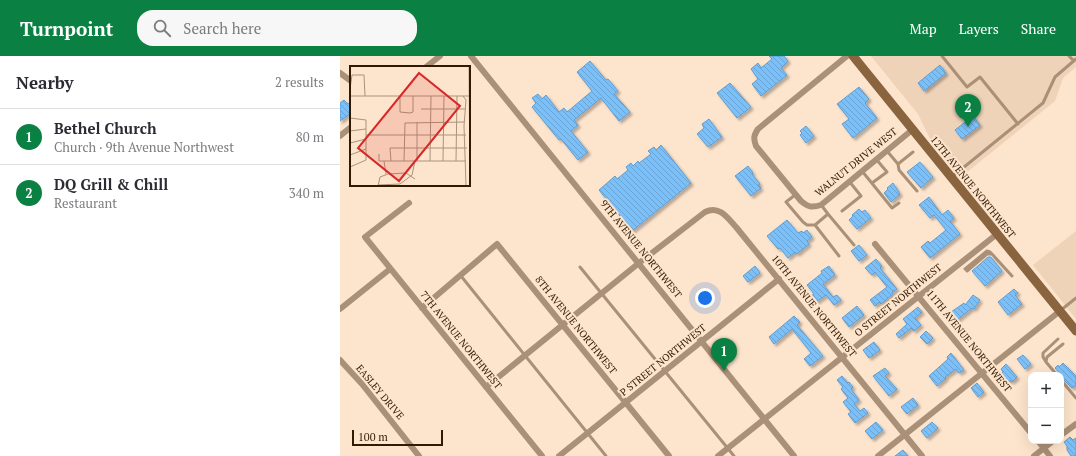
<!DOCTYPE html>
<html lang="en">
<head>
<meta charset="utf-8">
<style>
	:root { --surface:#fff; --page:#f7f7f7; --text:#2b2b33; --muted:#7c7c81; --line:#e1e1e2; --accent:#0b8043 }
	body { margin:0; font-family:"PT Serif",serif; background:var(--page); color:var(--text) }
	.controls { position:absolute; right:12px; bottom:12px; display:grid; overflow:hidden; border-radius:8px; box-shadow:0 4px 16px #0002 }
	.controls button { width:36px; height:36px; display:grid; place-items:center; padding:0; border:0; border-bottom:1px solid var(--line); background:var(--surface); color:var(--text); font:20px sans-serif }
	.scale { position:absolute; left:12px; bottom:10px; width:91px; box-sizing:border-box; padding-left:4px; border:2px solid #311a01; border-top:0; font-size:11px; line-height:14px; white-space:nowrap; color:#311a01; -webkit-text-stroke:3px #fde4cc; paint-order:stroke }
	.you { position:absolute; left:365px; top:242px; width:14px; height:14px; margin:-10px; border:3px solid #fff; border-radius:50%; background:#1a73e8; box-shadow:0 0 0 6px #1a73e833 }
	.badge { display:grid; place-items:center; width:26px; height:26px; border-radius:50%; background:var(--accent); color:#fff; font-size:13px; font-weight:700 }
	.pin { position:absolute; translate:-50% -33px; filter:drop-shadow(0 1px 2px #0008) }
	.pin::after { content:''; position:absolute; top:21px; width:14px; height:12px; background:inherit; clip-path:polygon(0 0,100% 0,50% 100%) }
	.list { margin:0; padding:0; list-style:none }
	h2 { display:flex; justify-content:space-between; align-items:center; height:52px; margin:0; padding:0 16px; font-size:17px }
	h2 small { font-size:13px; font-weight:400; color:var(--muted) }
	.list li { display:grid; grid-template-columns:26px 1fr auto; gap:12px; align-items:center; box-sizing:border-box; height:56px; padding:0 16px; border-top:1px solid var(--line) }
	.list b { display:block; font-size:15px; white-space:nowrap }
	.list p { margin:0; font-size:13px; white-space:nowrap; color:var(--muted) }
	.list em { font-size:13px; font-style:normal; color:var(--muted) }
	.icon { flex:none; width:22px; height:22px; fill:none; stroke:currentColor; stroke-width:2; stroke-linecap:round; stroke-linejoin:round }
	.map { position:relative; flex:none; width:736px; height:400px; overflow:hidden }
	header { display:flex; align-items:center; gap:24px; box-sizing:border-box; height:56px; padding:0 20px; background:var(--accent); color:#fff }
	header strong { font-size:19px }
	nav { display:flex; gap:22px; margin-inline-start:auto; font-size:14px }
	.search { width:280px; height:36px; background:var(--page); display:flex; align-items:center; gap:10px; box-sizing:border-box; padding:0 14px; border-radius:16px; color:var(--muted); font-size:15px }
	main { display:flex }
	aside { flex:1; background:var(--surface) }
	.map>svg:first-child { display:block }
	.built { fill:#efd3b9 }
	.building { fill:url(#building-back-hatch); stroke:#5c9ed5; filter:url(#shadow) }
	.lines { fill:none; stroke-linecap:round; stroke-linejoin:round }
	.service { stroke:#aa9077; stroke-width:3 }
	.minor { stroke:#aa9077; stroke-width:6 }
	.secondary { stroke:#8a643f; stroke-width:9 }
	.labels { text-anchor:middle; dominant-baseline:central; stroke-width:4; stroke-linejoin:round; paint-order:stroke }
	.street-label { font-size:10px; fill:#311a01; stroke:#fde4cc }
	.inset-road { fill:none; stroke:#ab937b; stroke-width:1 }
	.view { fill:#d62828; fill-opacity:0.15; stroke:#d62828; stroke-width:2 }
	.inset-edge { fill:none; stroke:#311a01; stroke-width:2 }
</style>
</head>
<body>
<header>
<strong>Turnpoint</strong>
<div class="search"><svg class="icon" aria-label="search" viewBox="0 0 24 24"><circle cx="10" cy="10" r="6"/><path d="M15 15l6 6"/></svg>Search here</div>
<nav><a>Map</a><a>Layers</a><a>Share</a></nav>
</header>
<main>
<aside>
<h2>Nearby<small>2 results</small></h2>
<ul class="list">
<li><span class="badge">1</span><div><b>Bethel Church</b><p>Church · 9th Avenue Northwest</p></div><em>80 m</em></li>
<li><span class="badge">2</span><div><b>DQ Grill &amp; Chill</b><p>Restaurant</p></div><em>340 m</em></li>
</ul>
</aside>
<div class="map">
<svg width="736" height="400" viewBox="0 0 736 400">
	<defs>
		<pattern id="building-back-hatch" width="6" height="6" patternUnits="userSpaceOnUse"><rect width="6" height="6" fill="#7bc0f9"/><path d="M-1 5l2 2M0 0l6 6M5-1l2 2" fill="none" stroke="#6ba4d4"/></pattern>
		<filter id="shadow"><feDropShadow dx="2.5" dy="2.5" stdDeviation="1" flood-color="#0004"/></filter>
	</defs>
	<rect width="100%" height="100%" fill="#fde4cc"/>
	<!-- built -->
	<path class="built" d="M531,0H736V11L723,22L715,45L621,121L590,83L578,58Z
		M736,175V263L693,209Z"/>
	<!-- building -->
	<path class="building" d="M429,0H444L448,5L441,12L447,19L421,40L412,28L418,23L411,13L418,7L421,12L432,3Z
		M250,5L266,24L268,23L278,35L274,38L290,56L279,65L261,42L234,64L238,69L231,75L248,96L238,104L221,83L219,84L192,51L196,47L192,42L198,38L202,43L206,39L219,56L224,52L227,56L252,35L237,16Z
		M600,9L606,17L584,35L578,27Z
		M390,27L411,51L397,62L377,37Z
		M519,31L529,43L525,47L537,62L513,82L502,68L509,63L497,48Z
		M4,44L8,48L11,46V57L0,65V47Z
		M633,60L640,69L622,83L615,74Z
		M369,63L382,81L368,91L357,78L364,72L362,68Z
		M466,70L474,80L466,87L460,79L462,77L460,75Z
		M321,89L351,127L292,175L259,134L275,120L277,123L288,114L286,111L291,107L293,110L298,105L299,107L311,98L308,95L314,91L316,94Z
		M580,106L593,121L581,132L567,116Z
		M408,110L413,117L412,118L420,128L418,129L421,132L411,140L395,120Z
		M553,127L560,138L551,146L544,137L548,133L547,132Z
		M589,141L602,159L608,154L614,162L610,165L620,178L590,202L581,191L588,185L590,187L606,174L594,159L590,162L579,149Z
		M519,153L522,156L525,154L531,162L517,173L509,164L513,160L512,159Z
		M447,164L458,177L462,175L463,177L467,174L472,181L467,185L469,188L457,198L455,196L448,202L440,192L438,193L427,180Z
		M519,189L527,199L519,205L511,195Z
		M648,201H651L662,215L645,230L632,215Z
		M536,203L542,210L540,212L557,233L552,236L553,238L541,248L539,246L535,250L530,244L547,231L535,216L532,219L525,212Z
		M415,210L420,217L408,226L403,220Z
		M489,210L495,219L483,228L493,241L497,239L501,244L494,249L486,239L476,246L471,240L474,238L467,229L482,217L481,215Z
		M674,233L678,237L675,239L682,248L668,259L658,246Z
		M633,239L640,244L634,253L632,252L617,264L611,256L624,247L625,249Z
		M517,250L524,259L509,271L502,262Z
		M578,251L582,256L575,262L581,269L574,275L571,272L559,282L556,278L567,268L563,263Z
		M454,260L460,266L457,269L483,300L470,310L464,303L471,297L452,273L434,288L429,281Z
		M586,275L593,282L587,288L580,281Z
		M534,286L540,294L529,302L523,294Z
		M611,297L624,314L619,317L616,313L605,321L606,322L597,330L589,320L608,303L607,301Z
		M683,299L691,308L685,313L677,303Z
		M723,307L736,320V329L732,332L721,321V319L715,312L718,309L719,311Z
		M666,308L677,321L672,326L670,324L664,329L657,321L663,316L661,313Z
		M545,312L549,317L545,320L557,333L549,340L533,320Z
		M502,320L508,327L509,326L513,331L511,333L519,344L514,348L520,355L524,352L528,357L515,367L508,358L511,356L503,346L508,342L501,333L503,331L497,324Z
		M637,327L644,336L638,341L631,332Z
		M573,342L578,349L567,358L561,351Z
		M536,366L543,374L532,383L525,375Z
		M592,366L598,372L587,382L581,375Z
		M730,381L733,384L736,382V400H731L727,394V390L724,386Z
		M563,394L568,400H555Z"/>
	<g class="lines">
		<!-- service -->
		<path class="service" d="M602,0L627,31L640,21L678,68
			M729,0L734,5
			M547,95L558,108L573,96
			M558,108L559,114L577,135
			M522,115L552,152L559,147
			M613,120L703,47L715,21L736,3
			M532,127L547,116L536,103
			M455,139L446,146L463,166L467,169H475L488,158L482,150
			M502,155L521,140L509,125
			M488,158L514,189
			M475,169L499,200
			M240,211L394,400
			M625,213L647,195L650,196L652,198
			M627,215L647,198H652L672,220
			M121,220L266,400
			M721,254L736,242
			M706,306L703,301V297L718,283
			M717,319L706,306L707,301L723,288
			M721,324L736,342"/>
		<!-- minor -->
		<path class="minor" d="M131,0L454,400
			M507,0L418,73C414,79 413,82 416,90L461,145C468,151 472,152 481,149L572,74
			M86,11L100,0
			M0,17L11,25
			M0,80L11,71
			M69,147L25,181L202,400
			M535,188L691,377
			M82,252L157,188L329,400
			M0,253L50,213
			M0,304L22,328L79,400
			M146,331L299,207L365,156C379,149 387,161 396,171L582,400
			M721,379L736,368
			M698,385L710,400
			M219,400L439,223
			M378,400L657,178
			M538,400L720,255
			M694,400L713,385"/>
		<!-- secondary -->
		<path class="secondary" d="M513,0L736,275"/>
	</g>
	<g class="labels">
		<!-- street labels -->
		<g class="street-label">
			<text transform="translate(516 106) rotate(-39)">WALNUT DRIVE WEST</text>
			<text transform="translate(633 131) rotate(51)">12TH AVENUE NORTHWEST</text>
			<text transform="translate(301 193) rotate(51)">9TH AVENUE NORTHWEST</text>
			<text transform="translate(558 244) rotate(-39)">O STREET NORTHWEST</text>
			<text transform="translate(474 250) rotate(51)">10TH AVENUE NORTHWEST</text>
			<text transform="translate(236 269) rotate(51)">8TH AVENUE NORTHWEST</text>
			<text transform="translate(121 284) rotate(51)">7TH AVENUE NORTHWEST</text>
			<text transform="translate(629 285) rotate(51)">11TH AVENUE NORTHWEST</text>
			<text transform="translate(323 304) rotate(-39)">P STREET NORTHWEST</text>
			<text transform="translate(40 336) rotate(50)">EASLEY DRIVE</text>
		</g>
	</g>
	<!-- overview -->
	<g transform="translate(10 10)">
		<rect width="120" height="120" fill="#fde4cc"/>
		<path class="inset-road" d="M119,0L120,120M0,23L2,9H14L15,30M0,30H119M50,30V46L60,47L63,46V30M113,30L116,34L114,60L116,120M71,43H115M0,52L16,54V94L0,101M0,65L16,63M16,69H116M0,77L16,73M29,88V95H116M0,89L16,83M34,95L36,108M41,95L40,82H117M54,95L55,57L114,56M67,95V56M80,95L81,30M93,95L94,30M106,95L107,30M28,119L50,118L62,109L65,95M28,120L30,111L38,108L56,107L65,113"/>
		<path class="view" d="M69,7L110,40L49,115L8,82Z"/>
		<rect width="120" height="120" class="inset-edge"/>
	</g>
</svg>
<div class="controls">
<button>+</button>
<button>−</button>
</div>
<div class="scale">100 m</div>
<div class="you"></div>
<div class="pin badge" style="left:384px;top:315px">1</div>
<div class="pin badge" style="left:628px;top:71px">2</div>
</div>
</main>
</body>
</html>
